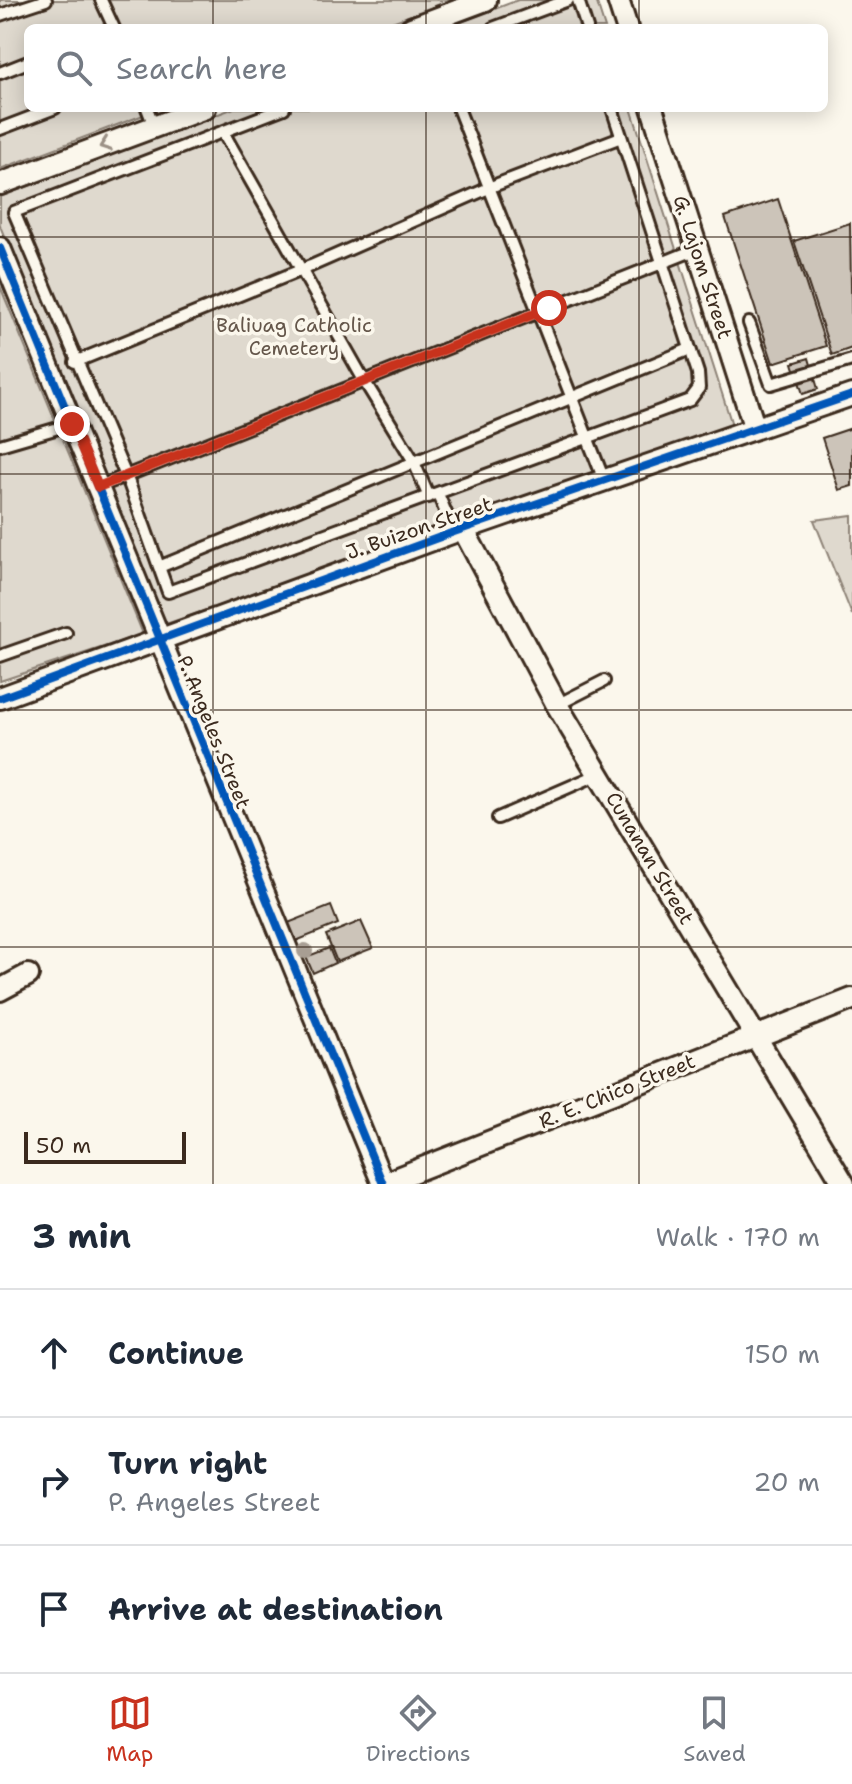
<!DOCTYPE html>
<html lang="en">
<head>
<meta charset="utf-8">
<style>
	:root { --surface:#fff; --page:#f6f6f7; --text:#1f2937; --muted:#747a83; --line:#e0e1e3; --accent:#c8321e }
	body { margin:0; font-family:"Shantell Sans",sans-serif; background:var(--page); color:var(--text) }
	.scale { position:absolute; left:24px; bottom:20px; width:162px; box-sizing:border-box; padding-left:8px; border:4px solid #3b2a1e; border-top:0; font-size:22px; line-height:28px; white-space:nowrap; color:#3b2a1e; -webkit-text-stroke:6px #fbf7ec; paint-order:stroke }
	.stop { position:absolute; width:24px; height:24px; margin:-18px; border:6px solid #c8321e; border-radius:50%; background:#fff }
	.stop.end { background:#c8321e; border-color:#fff; box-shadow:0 2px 8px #0008 }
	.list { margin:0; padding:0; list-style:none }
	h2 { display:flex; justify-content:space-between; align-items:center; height:104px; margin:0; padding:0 32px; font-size:34px }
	h2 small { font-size:26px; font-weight:400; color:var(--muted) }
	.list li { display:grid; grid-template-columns:52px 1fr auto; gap:24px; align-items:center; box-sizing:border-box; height:128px; padding:0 32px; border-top:2px solid var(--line) }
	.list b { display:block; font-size:30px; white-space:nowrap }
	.list p { margin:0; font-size:26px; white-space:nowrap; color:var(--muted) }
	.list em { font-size:26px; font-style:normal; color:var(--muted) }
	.icon { flex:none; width:44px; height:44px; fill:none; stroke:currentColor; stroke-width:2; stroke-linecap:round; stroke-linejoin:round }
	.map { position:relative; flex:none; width:852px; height:1184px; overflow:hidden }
	.search { position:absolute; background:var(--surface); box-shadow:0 4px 20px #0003; left:24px; right:24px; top:24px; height:88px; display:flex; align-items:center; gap:20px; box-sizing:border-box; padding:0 28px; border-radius:12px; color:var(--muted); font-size:30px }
	.sheet { height:488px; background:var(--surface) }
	nav { display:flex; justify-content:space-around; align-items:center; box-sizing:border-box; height:112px; border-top:2px solid var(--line); background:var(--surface); font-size:22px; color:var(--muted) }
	nav a { display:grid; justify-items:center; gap:4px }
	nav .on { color:var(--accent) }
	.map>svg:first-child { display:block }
	.green { fill:#dfd9ce; stroke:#8d8276; stroke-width:2 }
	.building { fill:#ccc4b9; stroke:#3b2a1e; stroke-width:2 }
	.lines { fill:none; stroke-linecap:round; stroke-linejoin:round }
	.lane-casing { stroke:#3b2a1e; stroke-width:16 }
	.street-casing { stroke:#3b2a1e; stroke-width:26 }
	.lane { stroke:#fbf7ec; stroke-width:10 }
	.street { stroke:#fbf7ec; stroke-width:20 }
	.cycleway-casing { stroke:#fbf7ec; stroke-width:13 }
	.cycleway { stroke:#0057b8; stroke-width:8 }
	.tree { fill:#a89e93 }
	.oneway { stroke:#9b9085 }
	.route { stroke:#c8321e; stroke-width:10 }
	.grid { fill:none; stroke:#3b2a1e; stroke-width:2; stroke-opacity:0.55 }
	.labels { text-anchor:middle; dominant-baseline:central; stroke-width:7; stroke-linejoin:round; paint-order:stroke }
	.street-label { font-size:20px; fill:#3b2a1e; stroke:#fbf7ec }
	.park-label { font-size:20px; fill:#64564a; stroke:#fbf7ec }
</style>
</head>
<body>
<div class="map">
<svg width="852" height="1184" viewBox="0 0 852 1184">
	<rect width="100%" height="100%" fill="#fbf7ec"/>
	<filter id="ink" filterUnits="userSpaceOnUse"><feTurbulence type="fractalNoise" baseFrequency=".0125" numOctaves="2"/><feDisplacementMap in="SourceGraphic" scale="16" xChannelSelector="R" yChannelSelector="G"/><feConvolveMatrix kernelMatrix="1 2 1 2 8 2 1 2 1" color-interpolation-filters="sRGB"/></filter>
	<g filter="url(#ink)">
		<!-- green -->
		<path class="green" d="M0,0H451L376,28H28V108H162L0,169Z
			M518,0H596L605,28H445Z
			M234,108H631L733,428L163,625L0,226V197Z
			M0,286L143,634L0,681Z
			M852,515V615L814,520Z"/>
		<!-- building -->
		<path class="building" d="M778,199L826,346L773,363L725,217Z
			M850,223L852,348L832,355L794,241Z
			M809,358L818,389L803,394L793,363Z
			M852,428V486L839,490L822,438Z
			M331,906L338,924L296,941L288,923Z
			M361,921L373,948L337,962L326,935Z
			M329,948L335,963L313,973L306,957Z"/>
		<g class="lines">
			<!-- lane casing -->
			<g class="lane-casing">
				<path id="lane" d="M101,0L114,28
					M578,0L587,28
					M0,15L46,0
					M493,28L568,0
					M0,73L28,62
					M147,108L154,126
					M284,108L14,212L129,483L168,592L690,400L699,388L698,373L612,108
					M458,108L604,480
					M0,129L55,108
					M223,132L365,382L413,460L429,497
					M749,323L771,384L852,360
					M75,362L311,266L498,184L621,137
					M0,445L72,424
					M98,487L697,249
					M438,494L454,532
					M159,567L690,349
					M0,656L66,633
					M557,705L604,681
					M498,818L599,774"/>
			</g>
			<!-- street casing -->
			<g class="street-casing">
				<path id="street" d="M618,0L627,28
					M411,28L486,0
					M652,108L754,426
					M0,184L205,108
					M0,248L383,1184
					M463,529L557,705L844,1184
					M0,698L454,532L852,395
					M0,990L28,975
					M382,1184L852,999"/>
			</g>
			<!-- lane -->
			<use href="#lane" class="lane"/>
			<!-- street -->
			<use href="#street" class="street"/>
			<!-- cycleway casing -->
			<g class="cycleway-casing">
				<path id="cycleway" d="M0,248L383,1184
					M0,698L454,532L852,395"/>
			</g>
			<!-- cycleway -->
			<use href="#cycleway" class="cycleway"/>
		</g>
		<!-- trees -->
		<circle class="tree" cx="305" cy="951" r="8"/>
		<!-- one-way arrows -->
		<defs><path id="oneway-chevron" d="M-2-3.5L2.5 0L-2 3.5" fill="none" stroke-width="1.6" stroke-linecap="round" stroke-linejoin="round" transform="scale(2)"/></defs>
		<use class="oneway" href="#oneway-chevron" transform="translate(105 145) rotate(160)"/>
	</g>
	<g class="lines" filter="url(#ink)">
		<!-- route -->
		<path class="route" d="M72,424L98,487L549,308"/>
	</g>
	<!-- grid -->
	<path class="grid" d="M213,0V28M426,0V28M639,0V28M213,108V1184M426,108V1184M639,108V1184M0,237H852M0,474H852M0,710H852M0,947H852"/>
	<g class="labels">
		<!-- street labels -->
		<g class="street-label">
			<text transform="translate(703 267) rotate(72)">G. Lajom Street</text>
			<text transform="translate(419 528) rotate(-19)">J. Buizon Street</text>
			<text transform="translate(214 732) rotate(68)">P. Angeles Street</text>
			<text transform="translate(650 858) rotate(59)">Cunanan Street</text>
			<text transform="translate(617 1091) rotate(-22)">R. E. Chico Street</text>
		</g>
		<!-- park labels -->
		<g class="park-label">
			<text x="294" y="325">Baliuag Catholic<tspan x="294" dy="23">Cemetery</tspan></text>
		</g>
	</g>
</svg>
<div class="scale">50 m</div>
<div class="stop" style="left:549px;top:308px"></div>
<div class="stop end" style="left:72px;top:424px"></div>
<div class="search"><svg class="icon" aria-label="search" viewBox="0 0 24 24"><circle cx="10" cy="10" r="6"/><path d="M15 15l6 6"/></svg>Search here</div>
</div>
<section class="sheet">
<h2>3 min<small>Walk · 170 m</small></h2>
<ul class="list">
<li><svg class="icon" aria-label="ahead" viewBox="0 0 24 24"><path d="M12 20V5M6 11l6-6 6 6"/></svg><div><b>Continue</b></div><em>150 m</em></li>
<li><svg class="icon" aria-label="right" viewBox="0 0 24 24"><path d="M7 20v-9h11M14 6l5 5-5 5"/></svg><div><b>Turn right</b><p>P. Angeles Street</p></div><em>20 m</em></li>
<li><svg class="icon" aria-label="arrive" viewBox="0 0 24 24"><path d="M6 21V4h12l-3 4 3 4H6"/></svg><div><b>Arrive at destination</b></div></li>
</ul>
</section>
<nav>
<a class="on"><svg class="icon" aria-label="map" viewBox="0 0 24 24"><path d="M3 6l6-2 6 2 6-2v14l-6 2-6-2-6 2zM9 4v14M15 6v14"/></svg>Map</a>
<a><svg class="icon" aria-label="directions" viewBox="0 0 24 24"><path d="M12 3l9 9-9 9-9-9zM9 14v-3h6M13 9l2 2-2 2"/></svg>Directions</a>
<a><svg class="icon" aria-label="saved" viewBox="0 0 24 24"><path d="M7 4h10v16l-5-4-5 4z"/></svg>Saved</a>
</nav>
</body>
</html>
